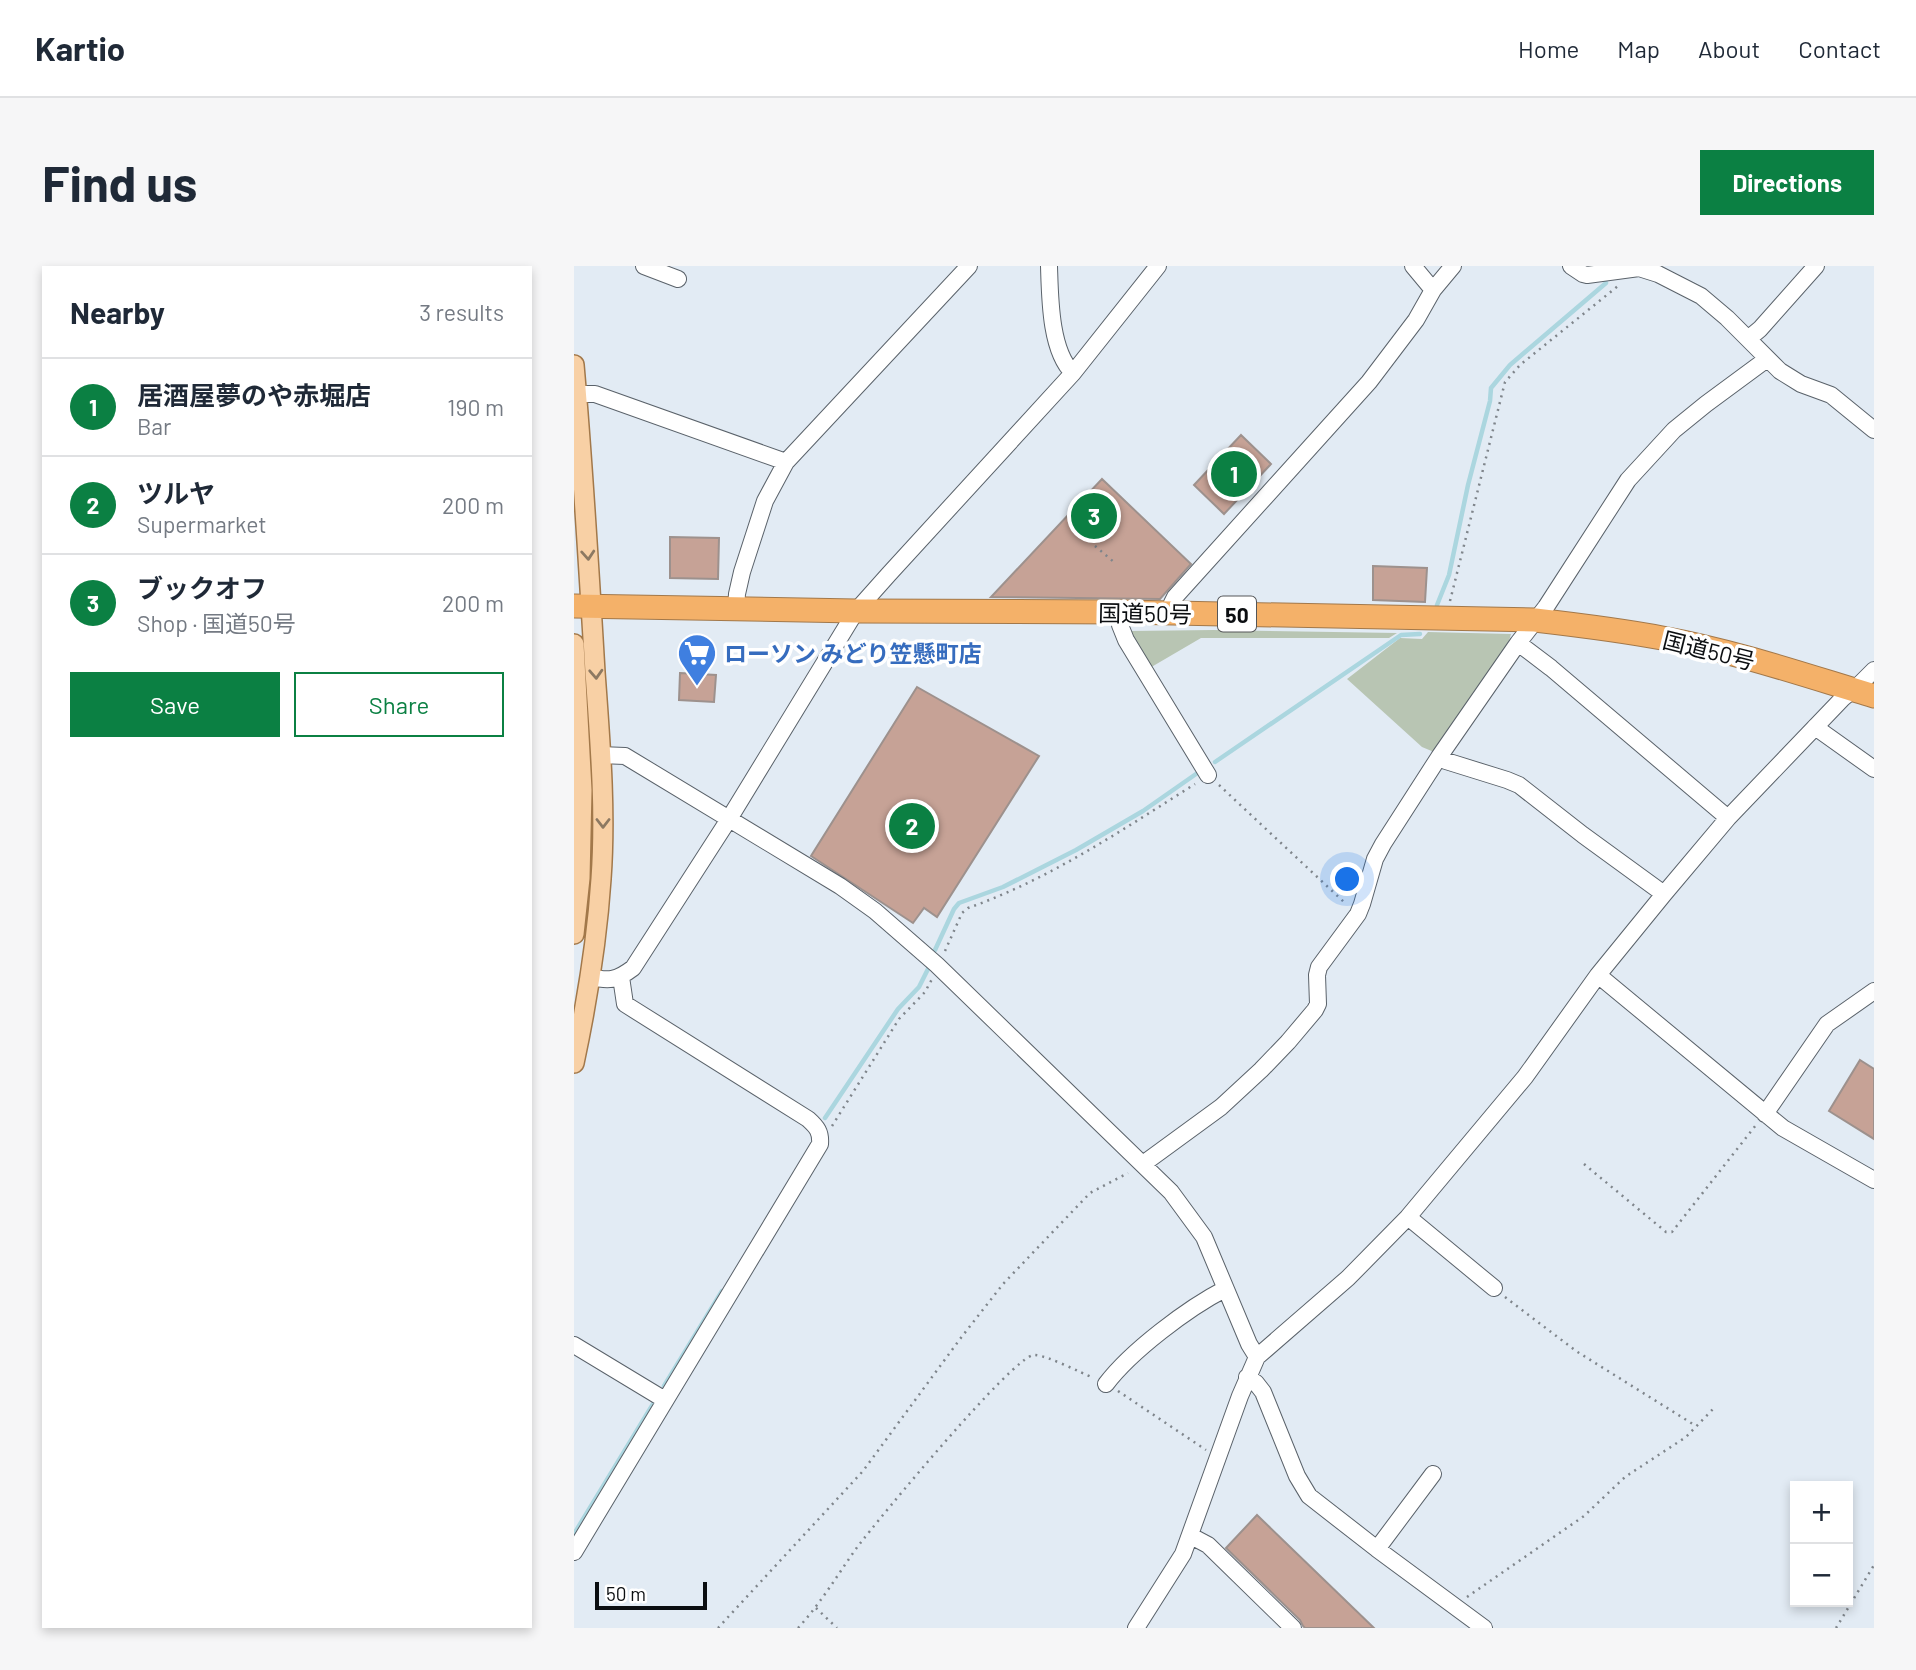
<!DOCTYPE html>
<html lang="en">
<head>
<meta charset="utf-8">
<style>
	:root { --surface:#fff; --page:#f6f6f7; --text:#1f2937; --muted:#747a83; --line:#e0e1e3; --accent:#0b8043 }
	body { margin:0; font-family:Barlow,"Noto Sans JP",sans-serif; background:var(--page); color:var(--text) }
	.controls { position:absolute; right:21px; bottom:21px; display:grid; overflow:hidden; border-radius:0px; box-shadow:0 4px 10px #0003 }
	.controls button { width:63px; height:63px; display:grid; place-items:center; padding:0; border:0; border-bottom:2px solid var(--line); background:var(--surface); color:var(--text); font:35px sans-serif }
	.scale { position:absolute; left:21px; bottom:18px; width:112px; box-sizing:border-box; padding-left:7px; border:4px solid #0b0e11; border-top:0; font-size:19px; line-height:24px; white-space:nowrap; color:#0b0e11; -webkit-text-stroke:5px #fff; paint-order:stroke }
	.you { position:absolute; left:774px; top:614px; width:24px; height:24px; margin:-18px; border:5px solid #fff; border-radius:50%; background:#1a73e8; box-shadow:0 0 0 10px #1a73e833 }
	.badge { display:grid; place-items:center; width:46px; height:46px; border-radius:50%; background:var(--accent); color:#fff; font-size:23px; font-weight:700 }
	.pin { position:absolute; translate:-50% -50%; border:4px solid #fff; box-shadow:0 2px 7px #0006 }
	.list { margin:0; padding:0; list-style:none }
	h2 { display:flex; justify-content:space-between; align-items:center; height:91px; margin:0; padding:0 28px; font-size:30px }
	h2 small { font-size:23px; font-weight:400; color:var(--muted) }
	.list li { display:grid; grid-template-columns:46px 1fr auto; gap:21px; align-items:center; box-sizing:border-box; height:98px; padding:0 28px; border-top:2px solid var(--line) }
	.list b { display:block; font-size:26px; white-space:nowrap }
	.list p { margin:0; font-size:23px; white-space:nowrap; color:var(--muted) }
	.list em { font-size:23px; font-style:normal; color:var(--muted) }
	.actions { display:flex; gap:14px; padding:21px 28px }
	.actions a { flex:1; padding:16px 0; border:2px solid var(--accent); border-radius:0px; text-align:center; font-size:24px; color:var(--accent) }
	.actions .main { background:var(--accent); color:#fff }
	.map { position:relative; flex:none; width:1300px; height:1362px; overflow:hidden; border-radius:0px }
	header { display:flex; align-items:center; gap:42px; box-sizing:border-box; height:98px; padding:0 35px; background:var(--surface); border-bottom:2px solid var(--line) }
	header strong { font-size:33px }
	nav { display:flex; gap:38px; margin-inline-start:auto; font-size:24px }
	.intro { display:flex; align-items:center; justify-content:space-between; box-sizing:border-box; height:168px; padding:0 42px }
	h1 { margin:0; font-size:49px }
	.button { padding:18px 32px; border-radius:0px; background:var(--accent); color:#fff; font-size:24px; font-weight:700 }
	main { display:flex; gap:42px; padding:0 42px }
	aside { flex:1; background:var(--surface); border-radius:0px; box-shadow:0 4px 10px #0003 }
	.map>svg:first-child { display:block }
	.green { fill:#b8c5b3 }
	.lines { fill:none; stroke-linecap:round; stroke-linejoin:round }
	.stream { stroke:#abd6df; stroke-width:4.5 }
	.building { fill:#c6a296; stroke:#9d918d; stroke-width:2 }
	.minor-casing { stroke:#5a626a; stroke-width:18 }
	.major-casing { stroke:#a2784a; stroke-width:22 }
	.highway-casing { stroke:#a2784a; stroke-width:25 }
	.path { stroke:#7f858b; stroke-width:2.5; stroke-dasharray:2 5; stroke-linecap:butt }
	.minor { stroke:#fff; stroke-width:16 }
	.major { stroke:#f8d0a5; stroke-width:19 }
	.highway { stroke:#f4b169; stroke-width:23 }
	.oneway { stroke:#8d7962 }
	.labels { text-anchor:middle; dominant-baseline:central; stroke-width:7; stroke-linejoin:round; paint-order:stroke }
	.shield { fill:#fff; stroke:#545658; stroke-width:2 }
	.shield-label { font-size:21px; font-weight:bold; fill:#0b0e11 }
	.street-label { font-size:23px; fill:#0b0e11; stroke:#fff }
	.shop-label { font-size:23px; font-weight:bold; fill:#366cbe; stroke:#fff; text-anchor:start }
</style>
</head>
<body>
<header>
<strong>Kartio</strong>
<nav><a>Home</a><a>Map</a><a>About</a><a>Contact</a></nav>
</header>
<div class="intro"><h1>Find us</h1><a class="button">Directions</a></div>
<main>
<aside>
<h2>Nearby<small>3 results</small></h2>
<ul class="list">
<li><span class="badge">1</span><div><b>居酒屋夢のや赤堀店</b><p>Bar</p></div><em>190 m</em></li>
<li><span class="badge">2</span><div><b>ツルヤ</b><p>Supermarket</p></div><em>200 m</em></li>
<li><span class="badge">3</span><div><b>ブックオフ</b><p>Shop · 国道50号</p></div><em>200 m</em></li>
</ul>
<div class="actions"><a class="main">Save</a><a>Share</a></div>
</aside>
<div class="map">
<svg width="1300" height="1362" viewBox="0 0 1300 1362">
	<rect width="100%" height="100%" fill="#e2ebf4"/>
	<!-- green -->
	<path class="green" d="M639,364L823,367L815,372H627L574,403L556,365Z
		M854,366L937,368L933,382L860,486L848,481L773,413L826,372L848,373Z"/>
	<g class="lines">
		<!-- stream -->
		<path class="stream" d="M863,339L875,309L894,219L916,135L917,122L936,99L1032,17
			M641,496L827,369L846,368
			M361,684L380,643L385,637L429,621L502,584L569,545L622,508
			M251,852L324,743L345,721L354,703
			M90,1120L148,1025
			M0,1268L79,1138"/>
	</g>
	<!-- building -->
	<path class="building" d="M667,169L697,198L650,248L620,219Z
		M528,213L617,298L586,333L417,331Z
		M96,271L145,272L144,313L96,312Z
		M799,300L853,302L851,336L799,334Z
		M106,407L142,409L140,436L105,434Z
		M343,421L465,490L363,651L350,642L339,657L237,590Z
		M1286,794L1300,803V873L1255,845Z
		M683,1249L800,1362H731L729,1360L726,1354L652,1282Z"/>
	<g class="lines">
		<!-- minor casing -->
		<g class="minor-casing">
			<path id="minor" d="M70,0L104,13
				M475,0C476,31 476,85 499,107
				M839,0L859,24
				M997,0L1009,8L1013,9L1065,2L1084,8L1127,30L1153,52L1206,105L1227,118L1257,129L1300,164
				M1174,73L1186,63L1242,0
				M2,128H21L212,196
				M162,342L163,328L168,306L191,235L212,196L395,0
				M550,346L546,359L552,374L634,509
				M597,347L598,337L601,331L795,116L842,54L859,24L879,0
				M944,377L977,402L1154,552
				M1241,461L1300,503
				M26,489L51,490L266,620L301,645L363,699L597,926L630,971L675,1078L683,1091
				M865,491L872,495L933,514L945,519L1009,569L1090,628
				M1024,709L1209,862L1300,914
				M15,711C35,715 42,715 59,702L155,553L282,345L315,308L499,107L584,0
				M1191,848L1253,758L1300,725
				M569,898L647,841L687,804L714,776L741,744L744,738L743,709L745,701L784,648L788,638L801,593L809,578L865,491L944,377L972,341L1054,214L1100,164L1132,138L1193,93
				M834,951L920,1022
				M0,1079L91,1134
				M673,1111L682,1117L689,1126L723,1210L735,1230L803,1283L910,1362
				M532,1118C557,1085 614,1042 651,1023
				M617,1270L634,1279L719,1362
				M803,1283L859,1208
				M0,1286L246,878C247,866 243,861 234,853L51,738L47,711
				M562,1362L609,1288L666,1130L683,1091L774,1012L834,951L951,811L1024,709L1090,628L1154,552L1269,432L1285,419L1300,404"/>
		</g>
		<!-- major casing -->
		<g class="major-casing">
			<path id="major" d="M0,99C9,201 15,303 21,406C26,475 32,544 27,613C23,674 13,736 0,797
				M0,378L8,524L6,612L0,668"/>
		</g>
		<!-- highway casing -->
		<g class="highway-casing">
			<path id="highway" d="M0,340L282,345L550,346L961,354C1004,359 1046,364 1088,372C1160,385 1230,409 1300,430"/>
		</g>
		<!-- path -->
		<path class="path" d="M521,280L541,297
			M876,335L931,116L946,99L1044,20
			M645,519L771,637
			M371,685L388,647L394,642C476,613 548,564 621,518
			M258,860L325,753L351,726L358,713
			M1010,898L1092,966H1098L1182,859
			M931,1031L1002,1085L1122,1160
			M544,1125L632,1184
			M893,1331L1010,1250L1051,1211L1112,1171L1140,1142
			M242,1342L263,1362
			M144,1362L289,1205L386,1073L429,1018L516,927L554,907
			M224,1362C247,1337 264,1308 284,1280C304,1254 439,1090 460,1089C473,1089 507,1107 520,1112
			M1262,1362L1300,1299"/>
		<!-- minor -->
		<use href="#minor" class="minor"/>
		<!-- major -->
		<use href="#major" class="major"/>
		<!-- highway -->
		<use href="#highway" class="highway"/>
	</g>
	<!-- one-way arrows -->
	<defs><path id="oneway-chevron" d="M-2-3.5L2.5 0L-2 3.5" fill="none" stroke-width="1.6" stroke-linecap="round" stroke-linejoin="round" transform="scale(1.75)"/></defs>
	<g class="oneway">
		<use href="#oneway-chevron" transform="translate(14 289) rotate(86)"/>
		<use href="#oneway-chevron" transform="translate(22 408) rotate(87)"/>
		<use href="#oneway-chevron" transform="translate(29 557) rotate(90)"/>
	</g>
	<!-- icons -->
	<defs>
		<g id="supermarket-pin" transform="scale(2.0125)"><path d="M0 17L-7.5 6A9.5 9.5 0 1 1 7.5 6Z" fill="#3f7fe0" stroke="#fff"/><path d="M-6-5.5h2.5l.6 2H6L4.5 2H-2.5L-4.4-4H-6ZM-1.5 3.2a1.3 1.3 0 1 0 .1 0ZM3 3.2a1.3 1.3 0 1 0 .1 0Z" fill="#fff"/></g>
	</defs>
	<g fill-rule="evenodd">
		<use href="#supermarket-pin" x="123" y="387"/>
	</g>
	<g class="labels">
		<!-- shield labels -->
		<rect class="shield" x="644" y="330.5" width="38" height="35" rx="5"/>
		<g class="shield-label">
			<text x="663" y="348">50</text>
		</g>
		<!-- street labels -->
		<g class="street-label">
			<text transform="translate(571 347) rotate(1)">国道50号</text>
			<text transform="translate(1135 384) rotate(14)">国道50号</text>
		</g>
		<!-- shop labels -->
		<g class="shop-label">
			<text x="150" y="387">ローソン みどり笠懸町店</text>
		</g>
	</g>
</svg>
<div class="controls">
<button>+</button>
<button>−</button>
</div>
<div class="scale">50 m</div>
<div class="you"></div>
<div class="pin badge" style="left:660px;top:208px">1</div>
<div class="pin badge" style="left:338px;top:560px">2</div>
<div class="pin badge" style="left:520px;top:250px">3</div>
</div>
</main>
</body>
</html>
